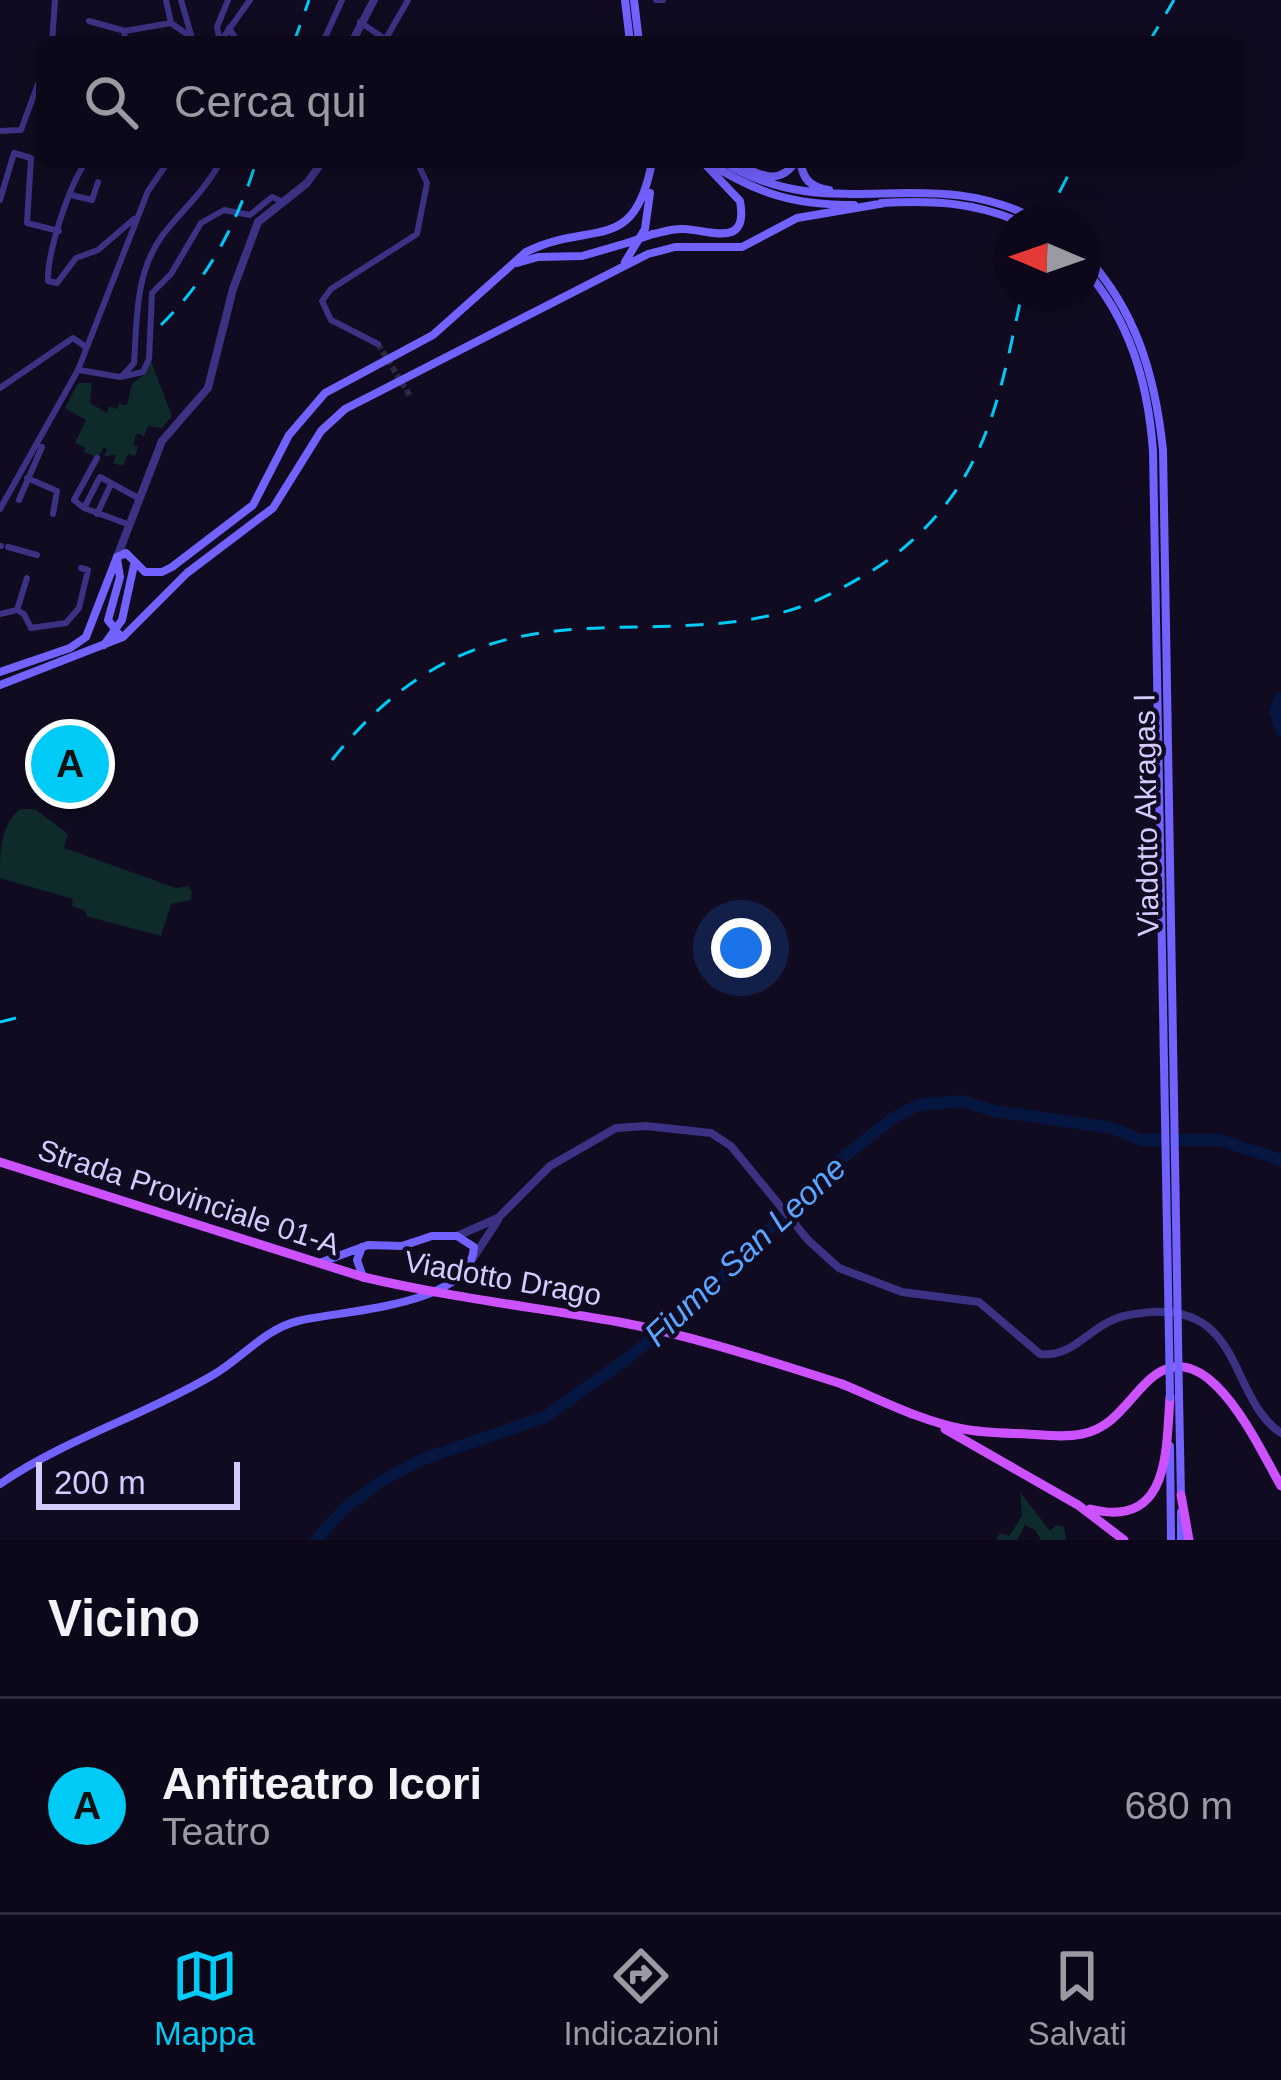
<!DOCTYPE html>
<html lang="it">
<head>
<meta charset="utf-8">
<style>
	:root { --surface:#0d0819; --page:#161122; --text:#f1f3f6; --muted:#9a9aa2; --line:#2d2938; --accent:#00caf6 }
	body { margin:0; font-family:Helvetica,sans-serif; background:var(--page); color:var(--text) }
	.compass { position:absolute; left:993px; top:204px; width:108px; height:108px; border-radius:50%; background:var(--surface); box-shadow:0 6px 30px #0003; rotate:272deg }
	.scale { position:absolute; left:36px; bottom:30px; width:204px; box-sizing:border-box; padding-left:12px; border:6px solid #d5cbff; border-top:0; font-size:33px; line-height:42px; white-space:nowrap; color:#d5cbff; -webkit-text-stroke:9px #110b21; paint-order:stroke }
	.you { position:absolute; left:741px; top:948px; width:42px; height:42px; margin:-30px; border:9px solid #fff; border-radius:50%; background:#1a73e8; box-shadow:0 0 0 18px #1a73e833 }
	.badge { display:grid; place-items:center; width:78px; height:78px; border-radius:50%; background:var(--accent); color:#111; font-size:39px; font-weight:700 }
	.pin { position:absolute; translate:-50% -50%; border:6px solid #fff; box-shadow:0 3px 12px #0006 }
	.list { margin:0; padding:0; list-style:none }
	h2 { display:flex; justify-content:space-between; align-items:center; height:156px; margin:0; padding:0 48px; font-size:51px }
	h2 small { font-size:39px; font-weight:400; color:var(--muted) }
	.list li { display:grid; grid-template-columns:78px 1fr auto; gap:36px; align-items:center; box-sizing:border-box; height:216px; padding:0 48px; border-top:3px solid var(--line) }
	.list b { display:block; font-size:45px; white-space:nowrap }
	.list p { margin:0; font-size:39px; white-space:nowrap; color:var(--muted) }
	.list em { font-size:39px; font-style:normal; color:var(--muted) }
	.icon { flex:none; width:66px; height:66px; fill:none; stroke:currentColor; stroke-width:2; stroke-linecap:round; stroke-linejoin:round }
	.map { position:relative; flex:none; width:1281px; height:1540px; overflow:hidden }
	.search { position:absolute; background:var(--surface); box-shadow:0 6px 30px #0003; left:36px; right:36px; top:36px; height:132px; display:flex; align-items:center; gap:30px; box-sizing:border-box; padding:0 42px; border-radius:18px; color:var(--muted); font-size:45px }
	.sheet { height:372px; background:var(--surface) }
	nav { display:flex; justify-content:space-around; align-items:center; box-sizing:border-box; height:168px; border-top:3px solid var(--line); background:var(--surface); font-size:33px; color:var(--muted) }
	nav a { display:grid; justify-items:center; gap:6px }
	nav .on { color:var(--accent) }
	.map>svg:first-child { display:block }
	.green { fill:#0e2a2b }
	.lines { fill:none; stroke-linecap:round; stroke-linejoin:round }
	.river { stroke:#051640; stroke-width:12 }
	.minor-tunnel { stroke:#2e2842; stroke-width:6; stroke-dasharray:6 3; stroke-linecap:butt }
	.minor { stroke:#3c3284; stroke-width:6 }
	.tertiary { stroke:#3c3284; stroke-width:8 }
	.secondary { stroke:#7262ff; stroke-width:8 }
	.primary { stroke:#cc52ff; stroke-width:9 }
	.rail { stroke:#00caf6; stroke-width:3; stroke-dasharray:18 15; stroke-linecap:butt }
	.secondary-bridge { stroke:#7262ff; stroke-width:8 }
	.primary-bridge { stroke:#cc52ff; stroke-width:9 }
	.labels { text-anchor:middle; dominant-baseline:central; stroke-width:9; stroke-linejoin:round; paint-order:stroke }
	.street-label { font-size:30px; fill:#d5cbff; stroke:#110b21 }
	.water-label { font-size:33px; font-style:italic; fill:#59a5ff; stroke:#110b21 }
</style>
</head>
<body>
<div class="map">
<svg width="1281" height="1540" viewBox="0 0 1281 1540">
	<rect width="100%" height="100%" fill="#110b21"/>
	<!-- green -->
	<path class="green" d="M151,361L172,416L162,428L148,426L144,436L137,433L133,445L138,447L135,456L128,454L123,466L113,463L116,455L104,456L107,449L104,447L98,457L84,452L86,448L75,443L86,420L65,408L78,383H92L90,403L107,413L109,406L117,409L119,404L127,405L132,384L146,373Z
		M20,809H35L68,834L64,848L176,888L188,886L192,891L191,900L171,904L161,936L86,916V911L72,906L73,899L0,878C0,852 0,826 20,809Z
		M1020,1492L1050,1531L1057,1525L1064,1527L1066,1540H1041L1035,1530L1025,1525L1017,1540H996L1000,1533L1009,1536L1022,1516Z"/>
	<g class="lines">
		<!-- river -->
		<path class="river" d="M1281,698L1275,711L1281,730
			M316,1540L345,1508L383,1480L421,1460L545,1417L617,1366L692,1308L832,1166L893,1118L918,1105L961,1101L995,1111L1112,1128L1141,1140H1220L1281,1160"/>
		<!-- minor-tunnel -->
		<path class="minor-tunnel" d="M378,344L410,396"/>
		<!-- minor -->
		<path class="minor" d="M166,0L171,23L191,37
			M181,0L193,42
			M656,0H663
			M89,21L125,31
			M360,22L385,39
			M229,28L238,42
			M52,42L55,0
			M124,42L125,31L171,23
			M220,42L250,0
			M220,42L217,27L228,0
			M323,42L342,0
			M384,42L408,0
			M0,131L21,130L42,73
			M86,162C69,185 47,253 48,281L57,283L76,258L98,250L134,219
			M71,195L92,200L98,182
			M0,200L14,153L31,158L27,223L59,231
			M378,344L331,320L322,301L331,289L417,234L427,183L417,162
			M79,370L120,377L143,372L149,359L152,293L171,274L201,223L224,210L250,215L272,197L281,201
			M123,375L134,363C137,320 135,273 162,236C182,210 205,191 220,162
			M0,388L73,338L86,347
			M97,458L74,500L84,508L130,525
			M27,478L57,491L53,514
			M19,500L42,447L37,445
			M84,508L100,477L140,499
			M0,509L78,370L148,191L168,162
			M97,514L111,484
			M0,546H1
			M8,547L37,555
			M17,610L24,614L31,628L66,623L79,608L88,570L81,568
			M17,610L27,578
			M0,614L17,610"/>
		<!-- tertiary -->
		<path class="tertiary" d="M352,42L374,0
			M117,557L162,441L208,388L233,289L258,222L307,183L322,162
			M457,1236L498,1218L550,1166L616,1128L646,1126L711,1133L731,1146L808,1240L839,1268L902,1292L979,1302L1040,1354C1072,1358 1088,1329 1115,1319C1126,1314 1140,1313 1152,1312C1244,1307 1229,1398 1281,1433
			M473,1258L498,1220"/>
		<!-- secondary -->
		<path class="secondary" d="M625,0L630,42
			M634,0L639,42
			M707,162C759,194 793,205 854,205
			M724,162C831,229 931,159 1041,222
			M733,162C755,173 779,188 795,162
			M801,162C802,179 812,188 829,190
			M881,203C931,200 974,202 1020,222
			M653,234C663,232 673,228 684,229C710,230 749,249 740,201L704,163
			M625,262L645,229L650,193
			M517,263L538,257L582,256L627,243
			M117,557L126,553L145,572H162L172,567L253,505L289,435L325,393L433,335L526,252C592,219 634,257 652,162
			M117,559L120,577L108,620L118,633
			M104,645L122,620L134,565
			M0,672L70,648L86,637L117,557
			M0,685L123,637L187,573L273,508L321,431L345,409L648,254L675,247H742L797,218L885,203
			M362,1247L357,1260L363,1277
			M1179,1396L1181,1497
			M1170,1446L1171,1540
			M0,1484C67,1438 144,1416 213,1375C242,1358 265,1329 298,1321C342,1310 471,1307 474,1247L457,1236H432L402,1246L368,1245L322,1262
			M1181,1540V1512"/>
		<!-- primary -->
		<path class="primary" d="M0,1162L363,1277
			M842,1384C881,1400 921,1421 963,1429C984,1433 1006,1433 1027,1434C1045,1435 1064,1438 1082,1434C1112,1428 1125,1404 1145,1384C1204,1321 1258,1447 1281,1486
			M945,1429L1078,1505L1124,1540
			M1181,1495L1189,1540
			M1090,1509C1170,1529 1166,1451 1170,1397"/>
		<!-- rail -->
		<path class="rail" d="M294,42L309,0
			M1149,42L1174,0
			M1044,222L1075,162
			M161,325C208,279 237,224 256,162
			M332,760C375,706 424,665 491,644C584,615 685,638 780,613C813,605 841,589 870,572C908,549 943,514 965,476C998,420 1008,356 1022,294
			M0,1022L16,1018"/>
		<!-- secondary-bridge -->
		<path class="secondary-bridge" d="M627,243L653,234
			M1083,253C1136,309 1155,375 1163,450L1179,1396
			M1083,267C1130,319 1148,383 1153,451L1170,1397"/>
		<!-- primary-bridge -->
		<path class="primary-bridge" d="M363,1277C448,1297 533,1307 619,1322C694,1336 769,1361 842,1384"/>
	</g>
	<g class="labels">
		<!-- street labels -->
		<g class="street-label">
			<text transform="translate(1146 815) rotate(-91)">Viadotto Akragas I</text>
			<text transform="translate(189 1197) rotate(18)">Strada Provinciale 01-A</text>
			<text transform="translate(503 1278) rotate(10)">Viadotto Drago</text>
		</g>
		<!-- water labels -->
		<g class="water-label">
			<text transform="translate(745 1251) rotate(-43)">Fiume San Leone</text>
		</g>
	</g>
</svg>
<svg class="compass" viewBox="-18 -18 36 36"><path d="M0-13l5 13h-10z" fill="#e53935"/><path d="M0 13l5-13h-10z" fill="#9a9aa2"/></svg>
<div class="scale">200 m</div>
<div class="you"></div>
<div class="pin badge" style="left:70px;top:764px">A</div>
<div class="search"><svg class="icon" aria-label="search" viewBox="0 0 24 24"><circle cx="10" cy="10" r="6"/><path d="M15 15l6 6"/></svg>Cerca qui</div>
</div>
<section class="sheet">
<h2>Vicino<small></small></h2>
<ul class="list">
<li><span class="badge">A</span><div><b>Anfiteatro Icori</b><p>Teatro</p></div><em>680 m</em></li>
</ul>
</section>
<nav>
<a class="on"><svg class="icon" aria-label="map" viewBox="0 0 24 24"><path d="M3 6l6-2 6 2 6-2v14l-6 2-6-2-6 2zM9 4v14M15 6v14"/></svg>Mappa</a>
<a><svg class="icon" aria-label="directions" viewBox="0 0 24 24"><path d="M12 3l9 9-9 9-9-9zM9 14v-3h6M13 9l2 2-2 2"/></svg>Indicazioni</a>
<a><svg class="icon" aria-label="saved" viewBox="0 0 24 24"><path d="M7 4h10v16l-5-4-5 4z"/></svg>Salvati</a>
</nav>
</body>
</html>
